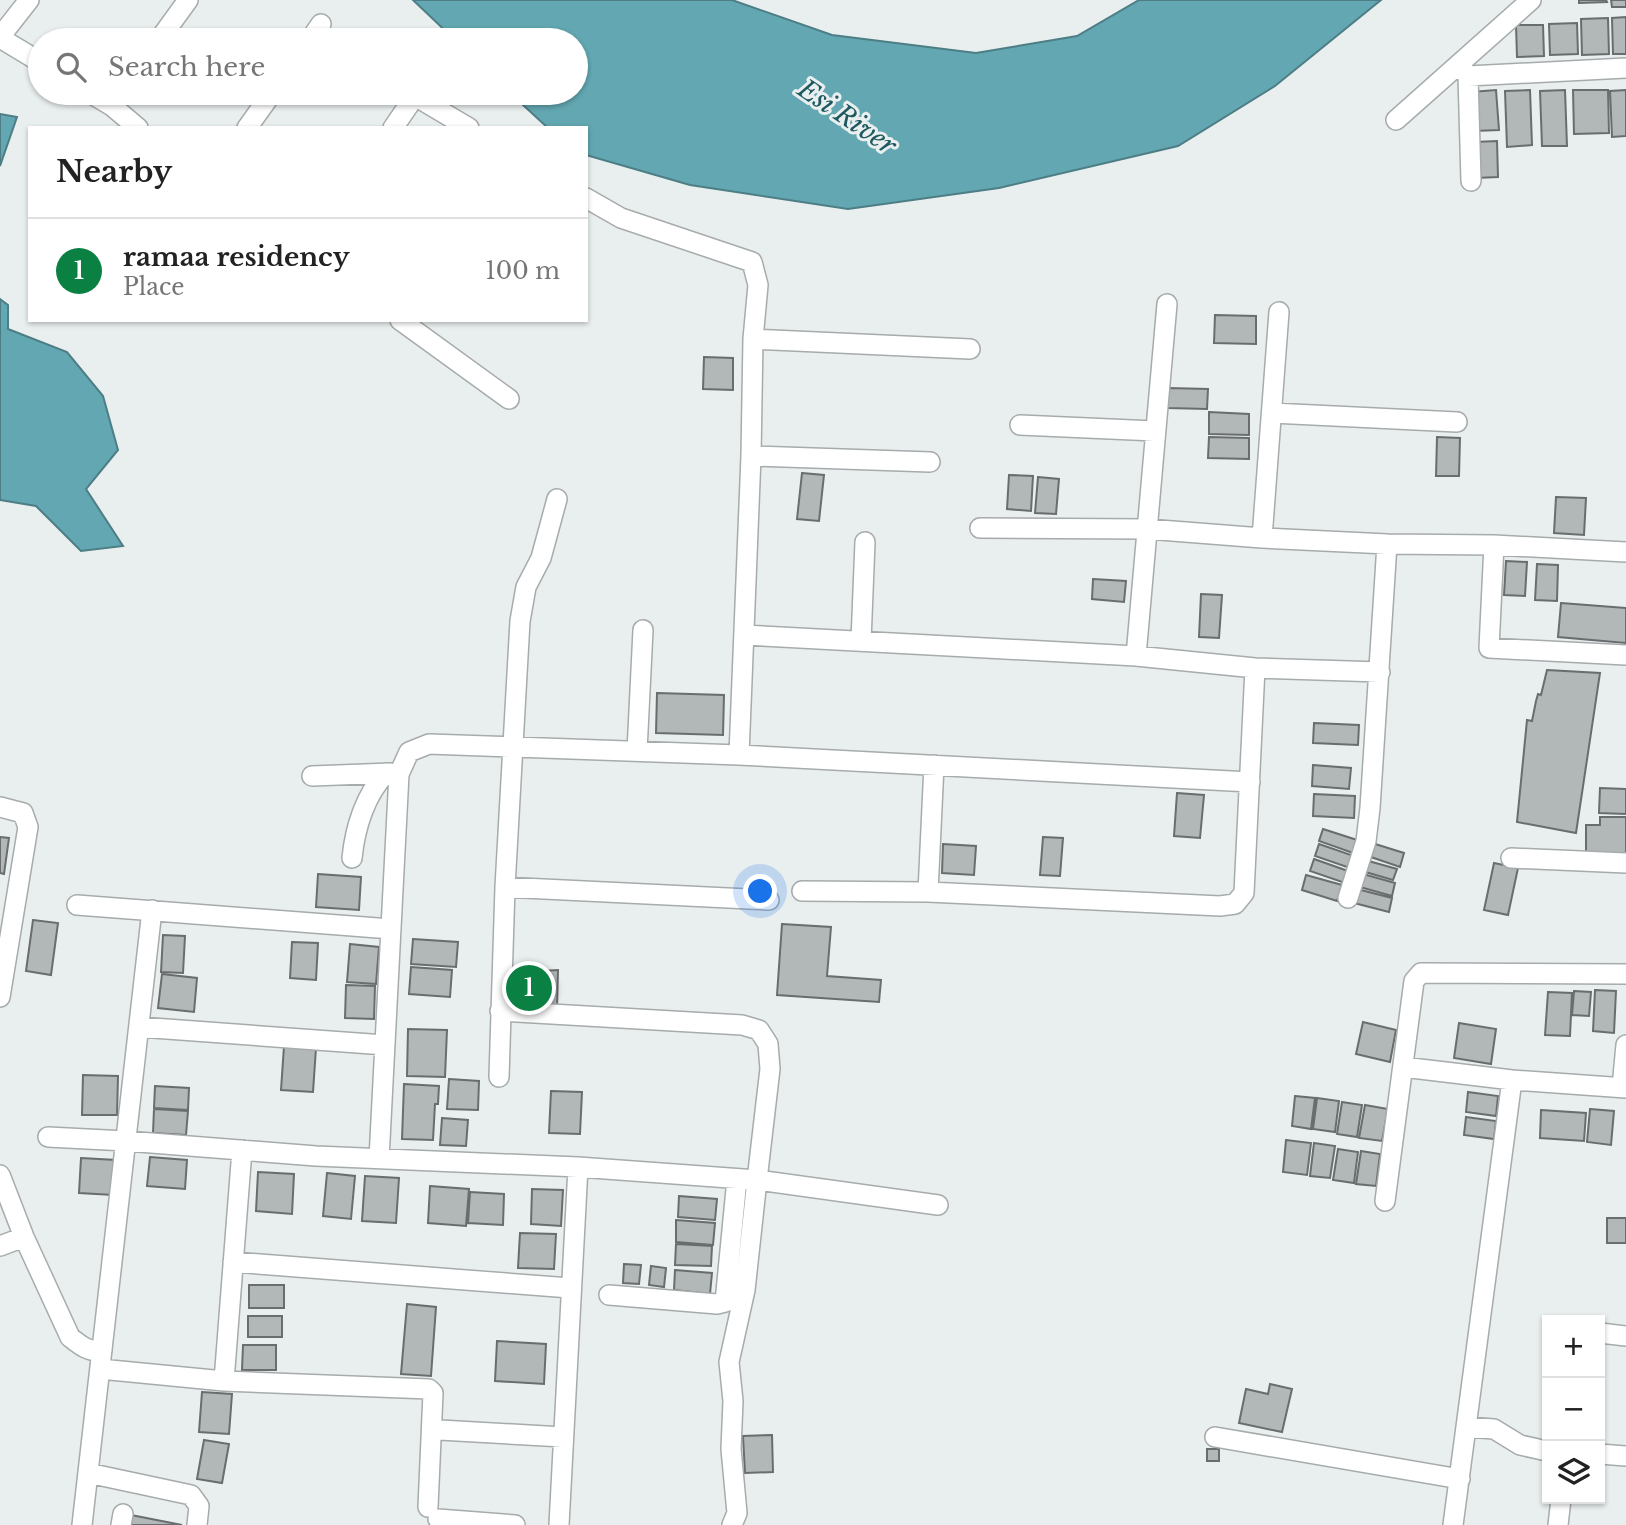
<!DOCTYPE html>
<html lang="en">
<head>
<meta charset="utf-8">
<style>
	:root { --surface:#fff; --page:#f2f2f2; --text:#222; --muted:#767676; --line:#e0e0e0; --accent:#0b8043 }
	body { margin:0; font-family:"Libre Baskerville",serif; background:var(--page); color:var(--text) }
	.controls { position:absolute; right:21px; bottom:21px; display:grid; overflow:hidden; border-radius:0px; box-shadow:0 2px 5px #0004 }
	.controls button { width:63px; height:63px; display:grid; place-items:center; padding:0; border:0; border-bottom:2px solid var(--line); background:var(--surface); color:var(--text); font:35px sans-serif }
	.you { position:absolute; left:761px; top:892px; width:24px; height:24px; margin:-18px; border:5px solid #fff; border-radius:50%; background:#1a73e8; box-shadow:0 0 0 10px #1a73e833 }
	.badge { display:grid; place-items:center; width:46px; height:46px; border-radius:50%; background:var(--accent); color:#fff; font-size:23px; font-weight:700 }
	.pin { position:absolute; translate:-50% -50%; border:4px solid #fff; box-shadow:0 2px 7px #0006 }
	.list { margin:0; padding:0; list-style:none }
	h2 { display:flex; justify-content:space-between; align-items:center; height:91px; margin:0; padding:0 28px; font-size:30px }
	h2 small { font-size:23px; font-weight:400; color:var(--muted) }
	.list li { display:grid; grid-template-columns:46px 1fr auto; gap:21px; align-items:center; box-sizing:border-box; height:105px; padding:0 28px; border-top:2px solid var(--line) }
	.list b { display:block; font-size:26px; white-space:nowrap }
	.list p { margin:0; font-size:23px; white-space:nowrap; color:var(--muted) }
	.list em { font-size:23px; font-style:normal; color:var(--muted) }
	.icon { flex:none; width:38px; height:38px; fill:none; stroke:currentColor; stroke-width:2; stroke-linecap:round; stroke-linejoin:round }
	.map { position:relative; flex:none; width:1626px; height:1525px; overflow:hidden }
	.search { position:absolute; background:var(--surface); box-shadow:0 2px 5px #0004; left:28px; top:28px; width:560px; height:77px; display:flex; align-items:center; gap:18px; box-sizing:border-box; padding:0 24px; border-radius:38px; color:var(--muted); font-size:26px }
	.panel { position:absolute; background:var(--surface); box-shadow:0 2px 5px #0004; left:28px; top:126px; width:560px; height:196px; border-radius:0px }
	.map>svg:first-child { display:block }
	.water { fill:#62a7b1; stroke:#4d7e85; stroke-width:2 }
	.building { fill:#b2b7b8; stroke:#696d6e; stroke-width:2 }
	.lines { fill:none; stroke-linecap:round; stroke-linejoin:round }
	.minor-casing { stroke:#a6abac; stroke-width:22 }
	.minor { stroke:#fff; stroke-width:19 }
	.labels { text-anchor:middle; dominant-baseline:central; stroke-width:6; stroke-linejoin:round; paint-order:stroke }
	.water-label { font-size:26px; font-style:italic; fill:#1e5960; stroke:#e9eeef }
</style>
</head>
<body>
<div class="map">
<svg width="1626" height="1525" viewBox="0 0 1626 1525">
	<rect width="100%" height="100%" fill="#e9eeef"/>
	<!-- water -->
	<path class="water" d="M413,0H732L832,35L976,53L1077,36L1139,0H1381L1275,86L1178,146L999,188L848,209L690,185L586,155V128H548L510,93H576V40H455Z
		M0,114L17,117L0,166Z
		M0,299L8,305V329L67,352L103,396L118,450L86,489L123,546L81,551L36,506L0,500Z"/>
	<!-- building -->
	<path class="building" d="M1579,0H1606L1607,2L1579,3Z
		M1611,0H1626V7H1612Z
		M1626,17V54H1613L1612,18Z
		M1608,18L1609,54L1582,55L1581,19Z
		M1577,23L1578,54L1550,55L1549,24Z
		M1516,25H1543L1544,56L1517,57Z
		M1496,90L1499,130L1474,131L1471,92Z
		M1530,90L1532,145L1507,147L1505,91Z
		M1565,90L1567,146H1542L1540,91Z
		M1573,90H1608L1609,133L1574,134Z
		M1626,90V136L1612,137L1610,91Z
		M1497,141L1498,177L1476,178L1475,142Z
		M1215,315L1256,316V344L1214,343Z
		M704,357L733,358V390L703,389Z
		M1168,388L1208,389L1207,409L1168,408Z
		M1209,412L1249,414V435L1209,434Z
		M1209,437L1249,438V459L1208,458Z
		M1437,437L1460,438L1459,476H1436Z
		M802,473L824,475L819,521L797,519Z
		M1009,475L1033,476L1031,511L1007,509Z
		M1038,477L1059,479L1056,514L1035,513Z
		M1556,497L1586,498L1584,535L1554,533Z
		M1506,561L1527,562L1525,596L1504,595Z
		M1537,564L1558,565L1557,601L1535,600Z
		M1093,579L1126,581L1124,602L1092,599Z
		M1201,594L1222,595L1219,638L1199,637Z
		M1561,603L1626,608V643L1558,637Z
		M1547,670L1600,673L1576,833L1517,822L1527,720L1532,721L1536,701L1538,694L1541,695Z
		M657,693L724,695L723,735L656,733Z
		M1314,723L1359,725L1358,745L1313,743Z
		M1313,765L1351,768L1349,789L1312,786Z
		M1600,788L1626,789V814L1599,813Z
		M1177,793L1204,795L1200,838L1174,836Z
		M1314,794L1355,796L1354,818L1313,816Z
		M1600,817H1626V853H1586V825H1600Z
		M1323,829L1357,840L1353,853L1319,841Z
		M0,837L9,838L4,874L0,873Z
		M1043,837L1063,838L1060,876L1040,875Z
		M1372,843L1404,853L1400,867L1368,856Z
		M943,844L976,846L974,875L942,873Z
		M1319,844L1354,856L1350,868L1315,856Z
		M1314,859L1348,871L1345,883L1310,871Z
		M1365,860L1397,869L1393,880L1362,871Z
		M1494,863L1518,868L1508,915L1484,910Z
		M318,874L361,877L359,910L316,907Z
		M1363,874L1395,883L1392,896L1360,887Z
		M1306,875L1342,885L1337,901L1302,890Z
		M1357,889L1392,898L1389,912L1354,903Z
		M33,920L58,923L51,975L26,971Z
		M782,924L831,927L827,976L881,980L879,1002L777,995Z
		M163,935L185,936L183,973L161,972Z
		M413,939L458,942L456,967L411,964Z
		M292,942L318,943L316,980L290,978Z
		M350,944L379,947L376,984L347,982Z
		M411,967L452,970L450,997L409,994Z
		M525,970H535L534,1007H524Z
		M558,970L557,1009L539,1007L540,971Z
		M162,974L197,978L194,1012L158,1008Z
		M346,985L375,986L374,1019L345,1018Z
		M1595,990L1616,991L1614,1033L1593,1031Z
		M1574,991L1591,992L1589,1016L1572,1015Z
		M1548,992L1572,993L1570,1036L1545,1035Z
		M1363,1022L1396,1030L1390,1062L1356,1054Z
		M1459,1023L1496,1029L1491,1064L1454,1058Z
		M408,1029L447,1030L445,1077L407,1076Z
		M284,1046L316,1048L313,1092L281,1090Z
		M83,1075L118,1076L117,1115H82Z
		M449,1079L479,1081L478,1110L447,1109Z
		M404,1084L439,1086L438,1104H435L433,1140L402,1139Z
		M155,1086L189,1088L188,1110L154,1108Z
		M551,1091L582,1092L580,1134L549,1133Z
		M1468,1092L1498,1096L1496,1116L1466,1112Z
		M1295,1096L1315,1098L1311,1129L1292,1126Z
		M1317,1098L1339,1101L1335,1132L1313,1129Z
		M1342,1102L1362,1105L1357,1137L1337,1134Z
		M1365,1105L1388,1109L1382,1141L1359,1138Z
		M154,1109L188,1111L186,1135L153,1133Z
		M1590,1109L1614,1111L1611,1145L1587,1142Z
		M1541,1110L1586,1113L1584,1141L1540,1138Z
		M1466,1117L1496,1121L1494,1139L1464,1135Z
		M442,1118L468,1120L466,1146L440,1145Z
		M1286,1140L1311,1143L1307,1175L1283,1172Z
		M1314,1143L1335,1146L1330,1178L1310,1176Z
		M1338,1149L1358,1152L1354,1183L1333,1180Z
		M1361,1151L1380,1154L1376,1186L1356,1184Z
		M150,1157L187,1160L185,1189L147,1186Z
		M81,1158L116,1160L113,1195L79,1193Z
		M258,1172L294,1174L292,1214L256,1211Z
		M327,1173L355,1176L351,1219L323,1216Z
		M365,1176L399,1178L396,1223L362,1221Z
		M430,1186L469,1189L466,1226L428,1223Z
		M532,1189L563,1190L561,1226L531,1224Z
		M470,1192L504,1194L503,1225L468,1223Z
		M679,1196L717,1199L715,1220L678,1217Z
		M1607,1218H1626V1243H1607Z
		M676,1220L715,1223L713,1245L676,1242Z
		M520,1233L556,1234L554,1269L518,1268Z
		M676,1244L712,1246L711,1266L675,1265Z
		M624,1264L641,1265L639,1284L623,1283Z
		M651,1266L666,1268L664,1287L649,1285Z
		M675,1270L712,1273L710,1294L674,1290Z
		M249,1285H284V1308H249Z
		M407,1304L436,1307L431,1376L401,1374Z
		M248,1316H282V1337H248Z
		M497,1341L546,1344L544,1384L495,1381Z
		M243,1345H276V1370H242Z
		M1270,1384L1292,1389L1282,1432L1239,1423L1246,1389L1268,1394Z
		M202,1392L232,1394L229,1434L199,1432Z
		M772,1435L773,1472L745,1473L743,1436Z
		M204,1440L229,1444L222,1483L197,1479Z
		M1207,1449H1219V1461H1207Z
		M126,1514L182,1525H123Z"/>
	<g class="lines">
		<!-- minor casing -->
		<g class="minor-casing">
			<path id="minor" d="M0,37L29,0
				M0,38L40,62
				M159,40L188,0
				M310,40L321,24
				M1460,66L1468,76L1471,181
				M1468,76L1626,68
				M90,93L112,106L138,128
				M1396,120L1531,0
				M247,128L272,93
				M393,128L415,96L469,128
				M586,198L621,218L752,262L758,285L753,339L751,456L739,755
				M400,320L509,399
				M753,339L970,349
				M1272,413L1457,422
				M1020,425L1155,431
				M751,456L930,462
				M980,528L1147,529L1262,538L1387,544L1494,545L1626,552
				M1262,538L1279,312
				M1494,545L1489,648L1626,655
				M744,635L1136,656L1255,668L1380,672
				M861,641L865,542
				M1136,656L1167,304
				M637,751L643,630
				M312,776L391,773
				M0,807L23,813L28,827L0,997
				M352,858C355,828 365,795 386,773
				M1511,858L1626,863
				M505,887L769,900
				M802,891L928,892L1220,906L1235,904L1244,893L1255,668
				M928,892L934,765
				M1348,898L1366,841L1370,808L1387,544
				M77,905L391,929
				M500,1011L742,1025L759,1030L768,1044L770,1069L757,1180L938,1205
				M139,1027L385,1045
				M1403,1067L1512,1080L1626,1088
				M499,1077L505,887L520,621L526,587L541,558L557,499
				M1622,1087L1626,1045
				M48,1137L126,1141L316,1156L578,1167L757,1180L745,1290L729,1362L733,1401L731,1449L737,1513L732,1525
				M379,1159L399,774L409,752L429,744L739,755L1250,782
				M0,1175L24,1237L70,1337C80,1345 88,1352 102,1351
				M1385,1201L1414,981L1421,973L1626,974
				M0,1246L24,1237
				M233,1262L570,1288
				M609,1295L717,1304L725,1302L737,1179
				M1600,1333L1626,1336
				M100,1369L224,1381L429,1389L433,1393L428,1507
				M224,1381L242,1150
				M1467,1427L1494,1429L1520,1445L1547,1451
				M440,1430L563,1437
				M1215,1437L1460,1479
				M1600,1454L1626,1456
				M88,1473L191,1495L199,1506L197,1525
				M438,1519L515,1525
				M82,1525L152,910
				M121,1525L123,1514
				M559,1525L578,1167
				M1453,1525L1512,1080
				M1558,1525L1561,1499"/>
		</g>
		<!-- minor -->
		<use href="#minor" class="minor"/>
	</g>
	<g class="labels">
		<!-- water labels -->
		<g class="water-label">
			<text transform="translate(847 117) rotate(34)">Esi River</text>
		</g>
	</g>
</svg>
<div class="controls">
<button>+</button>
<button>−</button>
<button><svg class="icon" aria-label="layers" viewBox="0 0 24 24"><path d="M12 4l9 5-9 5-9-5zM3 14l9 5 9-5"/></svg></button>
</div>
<div class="you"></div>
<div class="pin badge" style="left:529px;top:988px">1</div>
<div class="search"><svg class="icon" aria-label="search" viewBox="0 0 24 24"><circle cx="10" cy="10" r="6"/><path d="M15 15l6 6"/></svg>Search here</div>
<section class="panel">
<h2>Nearby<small></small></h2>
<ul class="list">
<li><span class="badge">1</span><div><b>ramaa residency</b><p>Place</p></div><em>100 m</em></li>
</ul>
</section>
</div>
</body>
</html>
